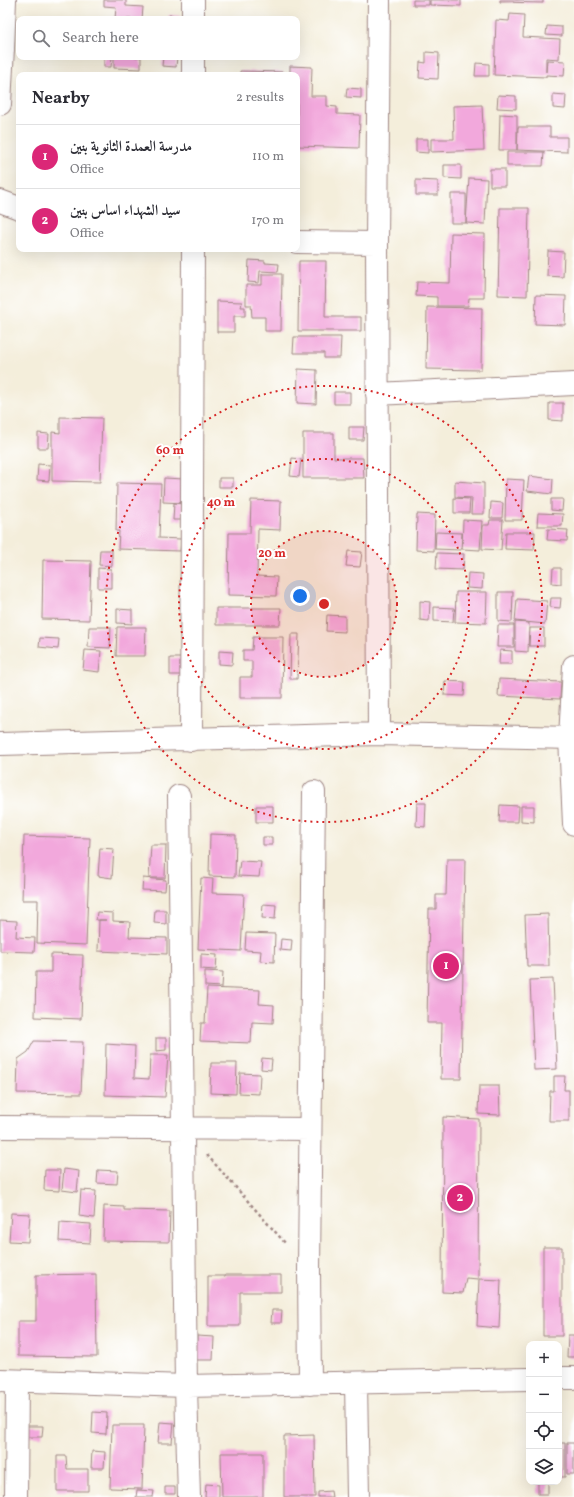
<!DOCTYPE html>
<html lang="en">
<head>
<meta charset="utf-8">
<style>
	:root { --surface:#fff; --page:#f7f7f7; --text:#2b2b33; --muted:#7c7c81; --line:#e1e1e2; --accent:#db2777 }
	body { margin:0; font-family:Vollkorn,Amiri,serif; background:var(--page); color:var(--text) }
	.controls { position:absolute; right:12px; bottom:12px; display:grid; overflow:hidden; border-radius:8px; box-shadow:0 4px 16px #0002 }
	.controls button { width:36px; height:36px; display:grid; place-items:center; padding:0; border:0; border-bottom:1px solid var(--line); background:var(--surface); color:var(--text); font:20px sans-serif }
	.you { position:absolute; left:300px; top:596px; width:14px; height:14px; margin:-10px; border:3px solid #fff; border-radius:50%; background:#1a73e8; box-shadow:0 0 0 6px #1a73e833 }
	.badge { display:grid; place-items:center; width:26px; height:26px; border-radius:50%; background:var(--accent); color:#fff; font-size:13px; font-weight:700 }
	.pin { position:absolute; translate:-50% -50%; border:2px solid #fff; box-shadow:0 1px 4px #0006 }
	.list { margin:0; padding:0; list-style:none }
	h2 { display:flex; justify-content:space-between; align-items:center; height:52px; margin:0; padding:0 16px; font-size:17px }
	h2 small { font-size:13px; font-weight:400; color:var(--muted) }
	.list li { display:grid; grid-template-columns:26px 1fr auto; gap:12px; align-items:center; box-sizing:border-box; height:64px; padding:0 16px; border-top:1px solid var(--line) }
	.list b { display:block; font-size:15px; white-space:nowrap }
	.list p { margin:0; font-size:13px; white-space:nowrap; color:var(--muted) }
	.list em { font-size:13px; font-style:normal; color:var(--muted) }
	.icon { flex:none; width:22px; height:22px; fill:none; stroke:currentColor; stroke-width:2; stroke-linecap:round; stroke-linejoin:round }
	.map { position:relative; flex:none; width:574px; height:1497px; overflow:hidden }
	.search { position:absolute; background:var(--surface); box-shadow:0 4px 16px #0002; left:16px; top:16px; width:284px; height:44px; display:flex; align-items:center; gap:10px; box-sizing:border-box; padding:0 14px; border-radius:8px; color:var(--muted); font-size:15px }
	.panel { position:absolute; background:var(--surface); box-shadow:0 4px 16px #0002; left:16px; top:72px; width:284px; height:180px; border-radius:8px }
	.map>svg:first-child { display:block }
	.building { fill:#f2a8dc }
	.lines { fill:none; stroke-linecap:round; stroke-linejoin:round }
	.street-casing { stroke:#9f8683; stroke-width:24 }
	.secondary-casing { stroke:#9f8683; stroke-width:24 }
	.path { stroke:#9f8683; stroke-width:2.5; stroke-dasharray:3 3; stroke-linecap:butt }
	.street { stroke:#fff; stroke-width:22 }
	.secondary { stroke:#fff; stroke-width:22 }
	.ring { fill:none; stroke:#d62828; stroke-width:2; stroke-dasharray:2 4 }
	.centre { fill:#d62828; stroke:#fff; stroke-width:2 }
	.ring-label { font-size:12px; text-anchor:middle; font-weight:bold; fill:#d62828; stroke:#fff; stroke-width:4; stroke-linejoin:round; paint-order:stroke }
</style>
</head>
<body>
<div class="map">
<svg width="574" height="1497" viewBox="0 0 574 1497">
	<rect width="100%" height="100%" fill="#fff"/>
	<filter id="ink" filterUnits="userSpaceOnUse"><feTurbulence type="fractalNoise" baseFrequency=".025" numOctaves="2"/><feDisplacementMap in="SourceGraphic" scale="8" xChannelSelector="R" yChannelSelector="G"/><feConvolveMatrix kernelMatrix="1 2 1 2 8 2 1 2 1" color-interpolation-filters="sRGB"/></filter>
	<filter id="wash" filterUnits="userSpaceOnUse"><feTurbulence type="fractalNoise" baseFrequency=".012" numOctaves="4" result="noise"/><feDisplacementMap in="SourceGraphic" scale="16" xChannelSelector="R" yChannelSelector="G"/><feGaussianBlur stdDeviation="0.9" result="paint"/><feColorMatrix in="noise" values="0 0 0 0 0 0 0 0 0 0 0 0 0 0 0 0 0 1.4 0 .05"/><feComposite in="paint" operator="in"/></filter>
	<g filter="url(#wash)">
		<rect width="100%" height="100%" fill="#f4eedb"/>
		<g id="blocks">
			<!-- building -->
			<path class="building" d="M104,0H126V6L143,7L142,19H115L116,7L104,6Z
				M413,0H429V5H413Z
				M430,0H461V6L430,5Z
				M500,0H543V3L500,2Z
				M510,14L524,15L523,37L560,39L559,59L546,58V72L547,60L565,61L564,76L546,75V77L494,75L496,20L509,21Z
				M169,15L180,16V19H168Z
				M547,26L562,27V36L546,35Z
				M426,52L439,53L438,79L419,78L420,62L426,63Z
				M104,57H112L111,67H104Z
				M114,57H141V69L114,68Z
				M163,57H177L176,67L162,66Z
				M476,63L489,64V76H475Z
				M290,66L312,67L311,96H327V106L337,107V114L360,115L359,148L297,146V75H290Z
				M240,71L283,72V75H240Z
				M347,88L361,89V98L346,97Z
				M553,94L566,95L565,109L553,108Z
				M498,95L516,96V109L497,108Z
				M482,105L484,150L431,152V139H454L453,106Z
				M500,114L517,115V150H499Z
				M518,127H550V137H567V152L517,150Z
				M416,139H428V153L416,152Z
				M507,152H544L543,166H507Z
				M444,165H461V179L444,178Z
				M490,169H505V186H490Z
				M469,178L487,179L485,224L466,223Z
				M416,180L438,181V195H416Z
				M451,194H466V223H451Z
				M500,208H529L527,296L498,295Z
				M451,233L485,234L484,298H469L468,306H437V297L416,296L417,282L450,283Z
				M548,251L564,252L563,277L547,276Z
				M249,260L265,261V263L279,264L278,272L260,271L259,283L248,282Z
				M299,261H326L325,317H361V331H298Z
				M262,274H282L281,331H265V317H252L251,305H246V285H262Z
				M536,295L566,296L565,325L535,324Z
				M217,301L242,302L241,307H245V316H234V332H217Z
				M427,307L482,308L481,370L426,369Z
				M294,337H341L340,358H324V353H293Z
				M298,369L317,370L316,404L297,403Z
				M334,392H350V404H334Z
				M549,403H563V421L549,420Z
				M60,417L102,418L100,482L52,481V432L60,433Z
				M349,427H364L363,440H349Z
				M38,433L49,434L48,448H38Z
				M303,433H334V458H363L364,478H303Z
				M292,458L301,459L299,477L290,476Z
				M38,464L50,465L49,481L37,480Z
				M529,476L553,479L552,494L527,491Z
				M164,478L184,479L183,503L163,502Z
				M219,478H233V487H219Z
				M506,479L524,480L522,520H505Z
				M455,481L484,483V514H471L472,498L455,497Z
				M117,483L161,484L159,538L181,539L180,551L118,549L119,531H116Z
				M454,498L470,499L469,513H454Z
				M551,499H563L562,511L551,510Z
				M251,500L281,501L280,530L258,529L257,576L277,577L276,596L228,595L229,533H250Z
				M491,502L503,503L502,518H490Z
				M174,503L183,504L182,520H173Z
				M538,513L563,514L562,526H537Z
				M417,514L435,515L434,551L416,550Z
				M463,520L482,521L480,550L462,549Z
				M490,520H503L501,550L482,549L483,525H489Z
				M548,529L568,530L567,541L547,540Z
				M436,532L462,533L461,550L435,549Z
				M506,532H535L534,550L505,549Z
				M100,550H112V566L99,565Z
				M348,551L362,552L360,567L346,566Z
				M437,553L464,554L463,570L436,569Z
				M43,560L91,561L89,620L42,619Z
				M98,568L111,569V588H98Z
				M553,568H561V584L552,583Z
				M468,573L483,574L482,589L467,588Z
				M456,592H487L486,623L455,622Z
				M498,592H513L512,622L498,621Z
				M551,598H561L560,608L550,607Z
				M517,599L547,601L545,624L515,621Z
				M420,601L430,602L429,621L420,620Z
				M434,607L454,608L453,622L434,621Z
				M216,608H281L280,625H216Z
				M117,609L132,610V624L117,623Z
				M327,615L345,616V632L326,631Z
				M515,622L529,623L528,652L515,651Z
				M498,625H514V647H497Z
				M89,627H111L110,648L88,647Z
				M117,627H146L145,656H116Z
				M530,628H544V646H529Z
				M291,634H299L297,679H290Z
				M253,637H283L282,698H240V677H252V661H243V650H252Z
				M40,638L59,639L58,649L39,647Z
				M85,650L101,651L99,672L83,670Z
				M500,650L512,651V664H499Z
				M219,651L233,652L232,665L219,664Z
				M170,658H184L183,675H170Z
				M499,679L561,682L560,699L498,696Z
				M445,681L465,682L464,696L444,695Z
				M417,803H426L425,827L416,826Z
				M500,805L519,806L518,822H499Z
				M256,806H273V822H256Z
				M521,806H534V822L521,821Z
				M210,834L236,835L235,877L209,876Z
				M24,836L90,838L86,945L37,943L38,900H22Z
				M263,837H272V845H263Z
				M151,845H166L165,878H149Z
				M100,848L114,849L112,878L98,876Z
				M447,859H465L461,1079H441L442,1023H427L429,909H436V895H446Z
				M240,861L261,862L259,877L238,876Z
				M143,878L166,880L165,891L142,890Z
				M201,878L213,879L212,893L244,894L241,951L198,949Z
				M263,904L276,905L275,919L262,918Z
				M155,910H166V924L154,923Z
				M97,912L113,913V921L130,922L129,937L167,938V954L98,951L99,920H106H96Z
				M548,914L549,966H527L525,915Z
				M0,920L17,921L16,937L35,938L34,952L0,951Z
				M246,933L275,934L274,962L260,961L261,951L245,950Z
				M281,939L292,940L291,951L280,950Z
				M51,954L83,955L81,1019L35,1017L36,972H51Z
				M201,954L217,955L216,970L201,969Z
				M205,971L223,972L222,987L205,986Z
				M553,979L557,1069L534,1070L530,980Z
				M207,988L260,990L259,1004L274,1005L273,1023L252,1022L251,1043L200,1041L201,1023H205Z
				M156,1038H166V1050L156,1051Z
				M34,1041L83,1042L81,1094L17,1093L18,1059L28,1052Z
				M106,1044L135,1046L134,1078L149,1079L150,1055H168L165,1097L105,1095Z
				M262,1058L272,1059L271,1070L261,1069Z
				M211,1063H237L236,1094L210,1093Z
				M240,1073L260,1074L259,1094L239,1093Z
				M554,1076H565L564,1090H569V1121H549L550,1091H554Z
				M479,1086H499L500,1115L478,1114Z
				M443,1117L479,1119L478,1279L466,1278L463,1293L442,1292Z
				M64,1169L79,1171L77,1192L62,1190Z
				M45,1170H60L59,1191L44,1190Z
				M98,1170L118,1171L117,1184L97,1183Z
				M81,1190L96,1191L94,1218L79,1216Z
				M104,1206L124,1207V1210L170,1211L169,1242L103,1241Z
				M11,1213L30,1214L28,1242L9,1241Z
				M60,1222L91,1224L90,1243L59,1241Z
				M543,1247H562V1336H543Z
				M96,1274L97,1357L18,1356V1321H36V1275Z
				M225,1275H281V1292H240V1326H208V1276H225Z
				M479,1279L501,1280L499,1328L477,1326Z
				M272,1310H282L281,1323H271Z
				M568,1335H574V1357H567Z
				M197,1336L214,1337L213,1360H196Z
				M93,1412L107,1413L106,1434L92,1433Z
				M160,1422L174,1423L172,1443H158Z
				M112,1425H144L142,1489L110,1488Z
				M26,1426H43L42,1437H26Z
				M314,1435L315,1497H284V1436Z
				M559,1443H565V1477H559Z
				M567,1443H574V1474H567Z
				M92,1451L105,1452L104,1468H91Z
				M221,1453H263V1497H222Z
				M57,1456H66L67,1469H88V1491H57Z
				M538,1482H548V1494H538Z
				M206,1484L219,1485V1497H205Z
				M165,1487H175V1494H165Z
				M137,1490L154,1491L153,1497H136Z
				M331,1491L332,1497H318V1492Z"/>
		</g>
	</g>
	<g filter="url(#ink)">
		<use href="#blocks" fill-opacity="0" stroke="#9f8683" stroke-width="1"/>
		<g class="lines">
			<!-- street casing -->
			<g class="street-casing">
				<path id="street" d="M379,0L377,243L379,734
					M193,19V0
					M3,48L5,0
					M193,75V57
					M0,201L19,208
					M297,242L377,243
					M377,394L574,384
					M574,666L570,738L574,824
					M191,740L193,249
					M0,744L379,734L574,738
					M179,796L186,1386L189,1497
					M0,1127L310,1129
					M559,1378H574
					M0,1380L186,1386L529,1379
					M356,1383L358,1497
					M310,1384L309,1270L314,792
					M16,1497L17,1381"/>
			</g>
			<!-- secondary casing -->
			<g class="secondary-casing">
				<path id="secondary" d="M0,46L3,48L0,104"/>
			</g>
			<!-- path -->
			<path class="path" d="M207,1155L286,1244"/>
			<!-- street -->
			<use href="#street" class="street"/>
			<!-- secondary -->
			<use href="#secondary" class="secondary"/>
		</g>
	</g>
	<!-- distance rings -->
	<circle cx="324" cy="604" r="73" fill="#d62828" fill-opacity=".12"/>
	<g class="ring">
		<circle cx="324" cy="604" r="73"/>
		<circle cx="324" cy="604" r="145"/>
		<circle cx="324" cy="604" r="218"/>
	</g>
	<circle cx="324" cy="604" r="6" class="centre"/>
	<g class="ring-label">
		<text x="170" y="454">60 m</text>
		<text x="221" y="506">40 m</text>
		<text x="272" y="557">20 m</text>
	</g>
</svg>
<div class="controls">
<button>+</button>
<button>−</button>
<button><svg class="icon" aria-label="locate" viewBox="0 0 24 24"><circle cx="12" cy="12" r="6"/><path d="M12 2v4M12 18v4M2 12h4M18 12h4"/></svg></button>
<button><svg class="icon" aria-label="layers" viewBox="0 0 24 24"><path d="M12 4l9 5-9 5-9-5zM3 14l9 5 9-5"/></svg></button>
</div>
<div class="you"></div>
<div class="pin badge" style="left:446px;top:966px">1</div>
<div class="pin badge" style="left:460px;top:1198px">2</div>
<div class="search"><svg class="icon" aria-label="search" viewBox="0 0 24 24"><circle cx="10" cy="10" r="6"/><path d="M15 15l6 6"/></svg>Search here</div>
<section class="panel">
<h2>Nearby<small>2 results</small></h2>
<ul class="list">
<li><span class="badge">1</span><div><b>مدرسة العمدة الثانوية بنين</b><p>Office</p></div><em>110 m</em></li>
<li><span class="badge">2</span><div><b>سيد الشهداء اساس بنين</b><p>Office</p></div><em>170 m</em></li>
</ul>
</section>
</div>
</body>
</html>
